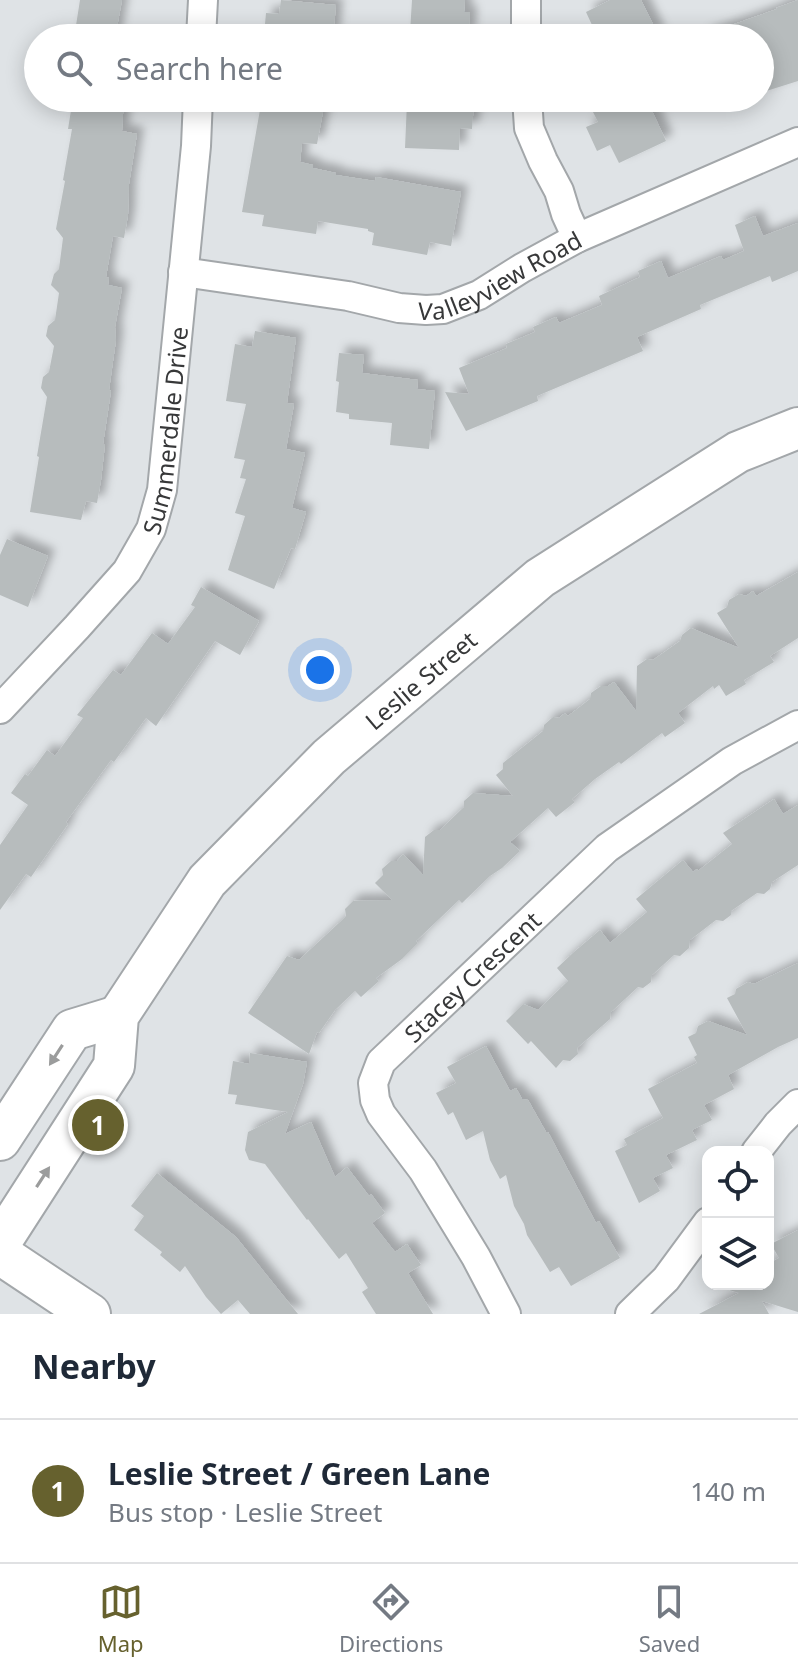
<!DOCTYPE html>
<html lang="en">
<head>
<meta charset="utf-8">
<style>
	:root { --surface:#fff; --page:#f2f2f3; --text:#1f2937; --muted:#747a83; --line:#e0e1e3; --accent:#66612e }
	body { margin:0; font-family:"Noto Sans",sans-serif; background:var(--page); color:var(--text) }
	.controls { position:absolute; right:24px; bottom:24px; display:grid; overflow:hidden; border-radius:16px; box-shadow:0 4px 20px #0003 }
	.controls button { width:72px; height:72px; display:grid; place-items:center; padding:0; border:0; border-bottom:2px solid var(--line); background:var(--surface); color:var(--text); font:40px sans-serif }
	.you { position:absolute; left:320px; top:670px; width:28px; height:28px; margin:-20px; border:6px solid #fff; border-radius:50%; background:#1a73e8; box-shadow:0 0 0 12px #1a73e833 }
	.badge { display:grid; place-items:center; width:52px; height:52px; border-radius:50%; background:var(--accent); color:#fff; font-size:26px; font-weight:700 }
	.pin { position:absolute; translate:-50% -50%; border:4px solid #fff; box-shadow:0 2px 8px #0006 }
	.list { margin:0; padding:0; list-style:none }
	h2 { display:flex; justify-content:space-between; align-items:center; height:104px; margin:0; padding:0 32px; font-size:34px }
	h2 small { font-size:26px; font-weight:400; color:var(--muted) }
	.list li { display:grid; grid-template-columns:52px 1fr auto; gap:24px; align-items:center; box-sizing:border-box; height:144px; padding:0 32px; border-top:2px solid var(--line) }
	.list b { display:block; font-size:30px; white-space:nowrap }
	.list p { margin:0; font-size:26px; white-space:nowrap; color:var(--muted) }
	.list em { font-size:26px; font-style:normal; color:var(--muted) }
	.icon { flex:none; width:44px; height:44px; fill:none; stroke:currentColor; stroke-width:2; stroke-linecap:round; stroke-linejoin:round }
	.map { position:relative; flex:none; width:798px; height:1314px; overflow:hidden }
	.search { position:absolute; background:var(--surface); box-shadow:0 4px 20px #0003; left:24px; right:24px; top:24px; height:88px; display:flex; align-items:center; gap:20px; box-sizing:border-box; padding:0 28px; border-radius:44px; color:var(--muted); font-size:30px }
	.sheet { height:248px; background:var(--surface) }
	nav { display:flex; justify-content:space-around; align-items:center; box-sizing:border-box; height:112px; border-top:2px solid var(--line); background:var(--surface); font-size:22px; color:var(--muted) }
	nav a { display:grid; justify-items:center; gap:4px }
	nav .on { color:var(--accent) }
	.map>svg:first-child { display:block }
	.building { fill:#b7bcbd; filter:url(#shadow) }
	.lines { fill:none; stroke-linecap:round; stroke-linejoin:round }
	.street-casing { stroke:#a3a7aa; stroke-width:32 }
	.secondary-casing { stroke:#a3a7aa; stroke-width:44 }
	.street { stroke:#fff; stroke-width:28 }
	.secondary { stroke:#fff; stroke-width:40 }
	.oneway { fill:#9b9c9c }
	.labels { text-anchor:middle; dominant-baseline:central; stroke-width:8; stroke-linejoin:round; paint-order:stroke }
	.street-label { font-size:24px; fill:#373839; stroke:#dfe3e6 }
</style>
</head>
<body>
<div class="map">
<svg width="798" height="1314" viewBox="0 0 798 1314">
	<defs>
		<filter id="shadow"><feDropShadow dx="7" dy="-7" stdDeviation="4" flood-color="#0004"/></filter>
	</defs>
	<rect width="100%" height="100%" fill="#dfe3e6"/>
	<!-- building -->
	<path class="building" d="M80,0H122L115,38H74Z
		M281,0L336,5L333,38L264,35L266,13L279,14Z
		M412,0H465L464,12H470L469,37L448,36V34L410,32Z
		M610,0H641L660,38H598L586,12Z
		M798,0V81L760,93V38H703V35L777,9L776,8Z
		M73,98H124L122,131L137,134L129,184L128,215L124,238L113,236L106,277L109,278L108,285L122,288L115,327L116,340L109,390L111,391L103,444H105L101,480L97,503L86,501L81,520L30,512L39,457L37,456L47,397L41,388L43,377L49,372L54,346L46,336L48,326L55,320L59,293L51,285L54,274L59,269L63,238L56,229L65,181L63,180L72,129H68Z
		M280,98H311L325,101L317,144L302,143L300,162L313,165V168L336,173V175L375,181L376,177L461,192L451,246L430,242L427,255L372,245L374,233L368,231V229L318,221L316,234L262,226L264,215L242,212L261,104L279,106Z
		M586,98H646L666,141L619,163L610,145L597,151L586,127L598,122Z
		M407,102L446,104V102L474,103L472,129L460,128L459,150L405,148Z
		M755,216L763,236L798,223V271L772,282L770,276L700,305L701,309L637,337L643,351L537,396L538,401L466,431L445,392L469,394L459,368L507,348L506,344L535,332L533,327L556,317L559,323L602,305L599,296L640,277L638,271L661,261L668,278L721,256L723,260L744,251L735,225Z
		M255,331L296,338L287,403L294,404L286,449L305,453L292,508L306,512L295,549L291,548L274,589L228,570L245,516L235,513L246,479L240,478L245,460L234,458L246,404L226,401L235,344L252,347Z
		M339,353L364,355L362,373L418,380L417,389L435,391L429,449L390,445L392,423L349,419V414L336,412L339,382L336,381Z
		M7,539L48,556L28,607L0,595V555Z
		M798,572V638L770,656L774,662L744,680L746,684L726,696L719,685L714,689L713,686L678,713L685,723L665,737L662,733L621,764L619,762L595,779L572,799L575,802L556,817L548,808L510,842L520,851L502,868L490,876L462,903L459,900L416,941L418,943L402,959L376,978L379,981L361,997L355,991L335,1010L319,1033L317,1032L309,1054L248,1013L287,956L299,960L340,922L346,916L345,909L353,901L392,900L375,883L383,875L382,869L391,861H397L403,854L423,875L425,837L434,830H440L464,807V801L473,793L513,796L496,775L503,769V763L543,731L544,725L553,717L559,718L565,713L568,716L590,699L591,693L601,686H608L614,682L636,711L637,666L647,659L653,660L680,641L682,635L691,628L739,648L717,613L727,607L729,600L739,594L746,596L753,591L756,596Z
		M201,587L259,621L240,655L215,641L156,726L146,718L114,762L111,760L66,822L68,824L31,877L26,874L0,910V845L28,805L11,793L25,774L28,776L47,750L55,756L83,718L77,715L113,670L121,675L152,633L168,644L195,607L191,605Z
		M774,799L783,814L798,805V865L772,882L770,889L764,894L757,893L731,911V915L723,921L716,920L690,940L689,948L680,956L674,955L652,975L651,982L643,988L638,987L611,1012L610,1019L577,1048L578,1054L570,1061L563,1060L556,1068L531,1041L528,1044L506,1021L523,1004L538,1010L568,981L557,968L574,952L600,930L610,943L647,912L636,899L683,860L693,872L697,869L698,871L732,844L723,833Z
		M798,963V1038L778,1047L728,1075L734,1089L704,1105L712,1120L692,1130L697,1140L666,1155L673,1168L653,1178L660,1191L639,1203L615,1151L627,1145L624,1139L663,1118L648,1089L697,1063L694,1057L697,1055L688,1037L696,1033L698,1026L708,1021L747,1035L727,998L735,994L736,989L748,982L754,984Z
		M486,1046L510,1091L516,1088L522,1099L528,1100L546,1132H548L596,1223L599,1221L620,1258L571,1286L559,1267L550,1272L527,1235L524,1224L514,1206L506,1175L500,1179L490,1160L483,1131L466,1140L453,1112L448,1115L436,1093L456,1083L447,1067Z
		M250,1053L307,1062L303,1084L285,1134L311,1122L335,1177L347,1167L369,1196L371,1194L385,1213L372,1223L395,1252L407,1244L421,1265L408,1273L433,1314H376L362,1292L368,1288L346,1253L339,1259L308,1219L307,1220L265,1164L249,1160L245,1150L248,1132L288,1112L235,1104L237,1095L228,1094L233,1061L249,1064Z
		M157,1173L236,1237L298,1314H250L238,1300L221,1314L206,1297L185,1266L180,1272L160,1255L162,1252L134,1230L144,1216L131,1206Z
		M798,1230V1312L762,1301L769,1314H699L739,1293L723,1288L724,1284H768V1264L779,1258L771,1244Z"/>
	<g class="lines">
		<!-- street casing -->
		<g class="street-casing">
			<g id="street">
				<path d="M526,0V38"/>
				<path d="M201,38L203,0"/>
				<path d="M527,98L529,128L543,161L559,191L566,214L577,238"/>
				<path id="s1" d="M183,272L348,296L399,308L426,310L443,309L479,295L522,268L577,238L798,142"/>
				<path id="s2" d="M0,709L77,627L127,571L151,529L162,490L196,146L198,98"/>
				<path d="M756,1152L778,1124L798,1104"/>
				<path id="s3" d="M506,1314L476,1257L423,1170L381,1114L375,1100L373,1083L381,1062L607,848L732,761L798,725"/>
				<path d="M630,1314L666,1279L708,1222"/>
			</g>
		</g>
		<!-- secondary casing -->
		<g class="secondary-casing">
			<g id="secondary">
				<path d="M0,1140L72,1030L118,1016"/>
				<path id="s4" d="M0,1243L114,1066L118,1016L207,881L329,757L540,578L738,452L798,428"/>
				<path d="M0,1254L90,1314"/>
			</g>
		</g>
		<!-- street -->
		<use href="#street" class="street"/>
		<!-- secondary -->
		<use href="#secondary" class="secondary"/>
	</g>
	<!-- one-way arrows -->
	<defs><path id="oneway-solid" d="M-6-.8H1V-3.2L6.5 0L1 3.2V.8H-6Z" transform="scale(2)"/></defs>
	<g class="oneway">
		<use href="#oneway-solid" transform="translate(56 1055) rotate(123)"/>
		<use href="#oneway-solid" transform="translate(43 1177) rotate(-57)"/>
	</g>
	<g class="labels">
		<!-- street labels -->
		<g class="street-label">
			<text stroke="none"><textPath href="#s1" startOffset="328">Valleyview Road</textPath></text>
			<text stroke="none"><textPath href="#s2" startOffset="336">Summerdale Drive</textPath></text>
			<text stroke="none"><textPath href="#s4" startOffset="716">Leslie Street</textPath></text>
			<text stroke="none"><textPath href="#s3" startOffset="416">Stacey Crescent</textPath></text>
		</g>
	</g>
</svg>
<div class="controls">
<button><svg class="icon" aria-label="locate" viewBox="0 0 24 24"><circle cx="12" cy="12" r="6"/><path d="M12 2v4M12 18v4M2 12h4M18 12h4"/></svg></button>
<button><svg class="icon" aria-label="layers" viewBox="0 0 24 24"><path d="M12 4l9 5-9 5-9-5zM3 14l9 5 9-5"/></svg></button>
</div>
<div class="you"></div>
<div class="pin badge" style="left:98px;top:1125px">1</div>
<div class="search"><svg class="icon" aria-label="search" viewBox="0 0 24 24"><circle cx="10" cy="10" r="6"/><path d="M15 15l6 6"/></svg>Search here</div>
</div>
<section class="sheet">
<h2>Nearby<small></small></h2>
<ul class="list">
<li><span class="badge">1</span><div><b>Leslie Street / Green Lane</b><p>Bus stop · Leslie Street</p></div><em>140 m</em></li>
</ul>
</section>
<nav>
<a class="on"><svg class="icon" aria-label="map" viewBox="0 0 24 24"><path d="M3 6l6-2 6 2 6-2v14l-6 2-6-2-6 2zM9 4v14M15 6v14"/></svg>Map</a>
<a><svg class="icon" aria-label="directions" viewBox="0 0 24 24"><path d="M12 3l9 9-9 9-9-9zM9 14v-3h6M13 9l2 2-2 2"/></svg>Directions</a>
<a><svg class="icon" aria-label="saved" viewBox="0 0 24 24"><path d="M7 4h10v16l-5-4-5 4z"/></svg>Saved</a>
</nav>
</body>
</html>
